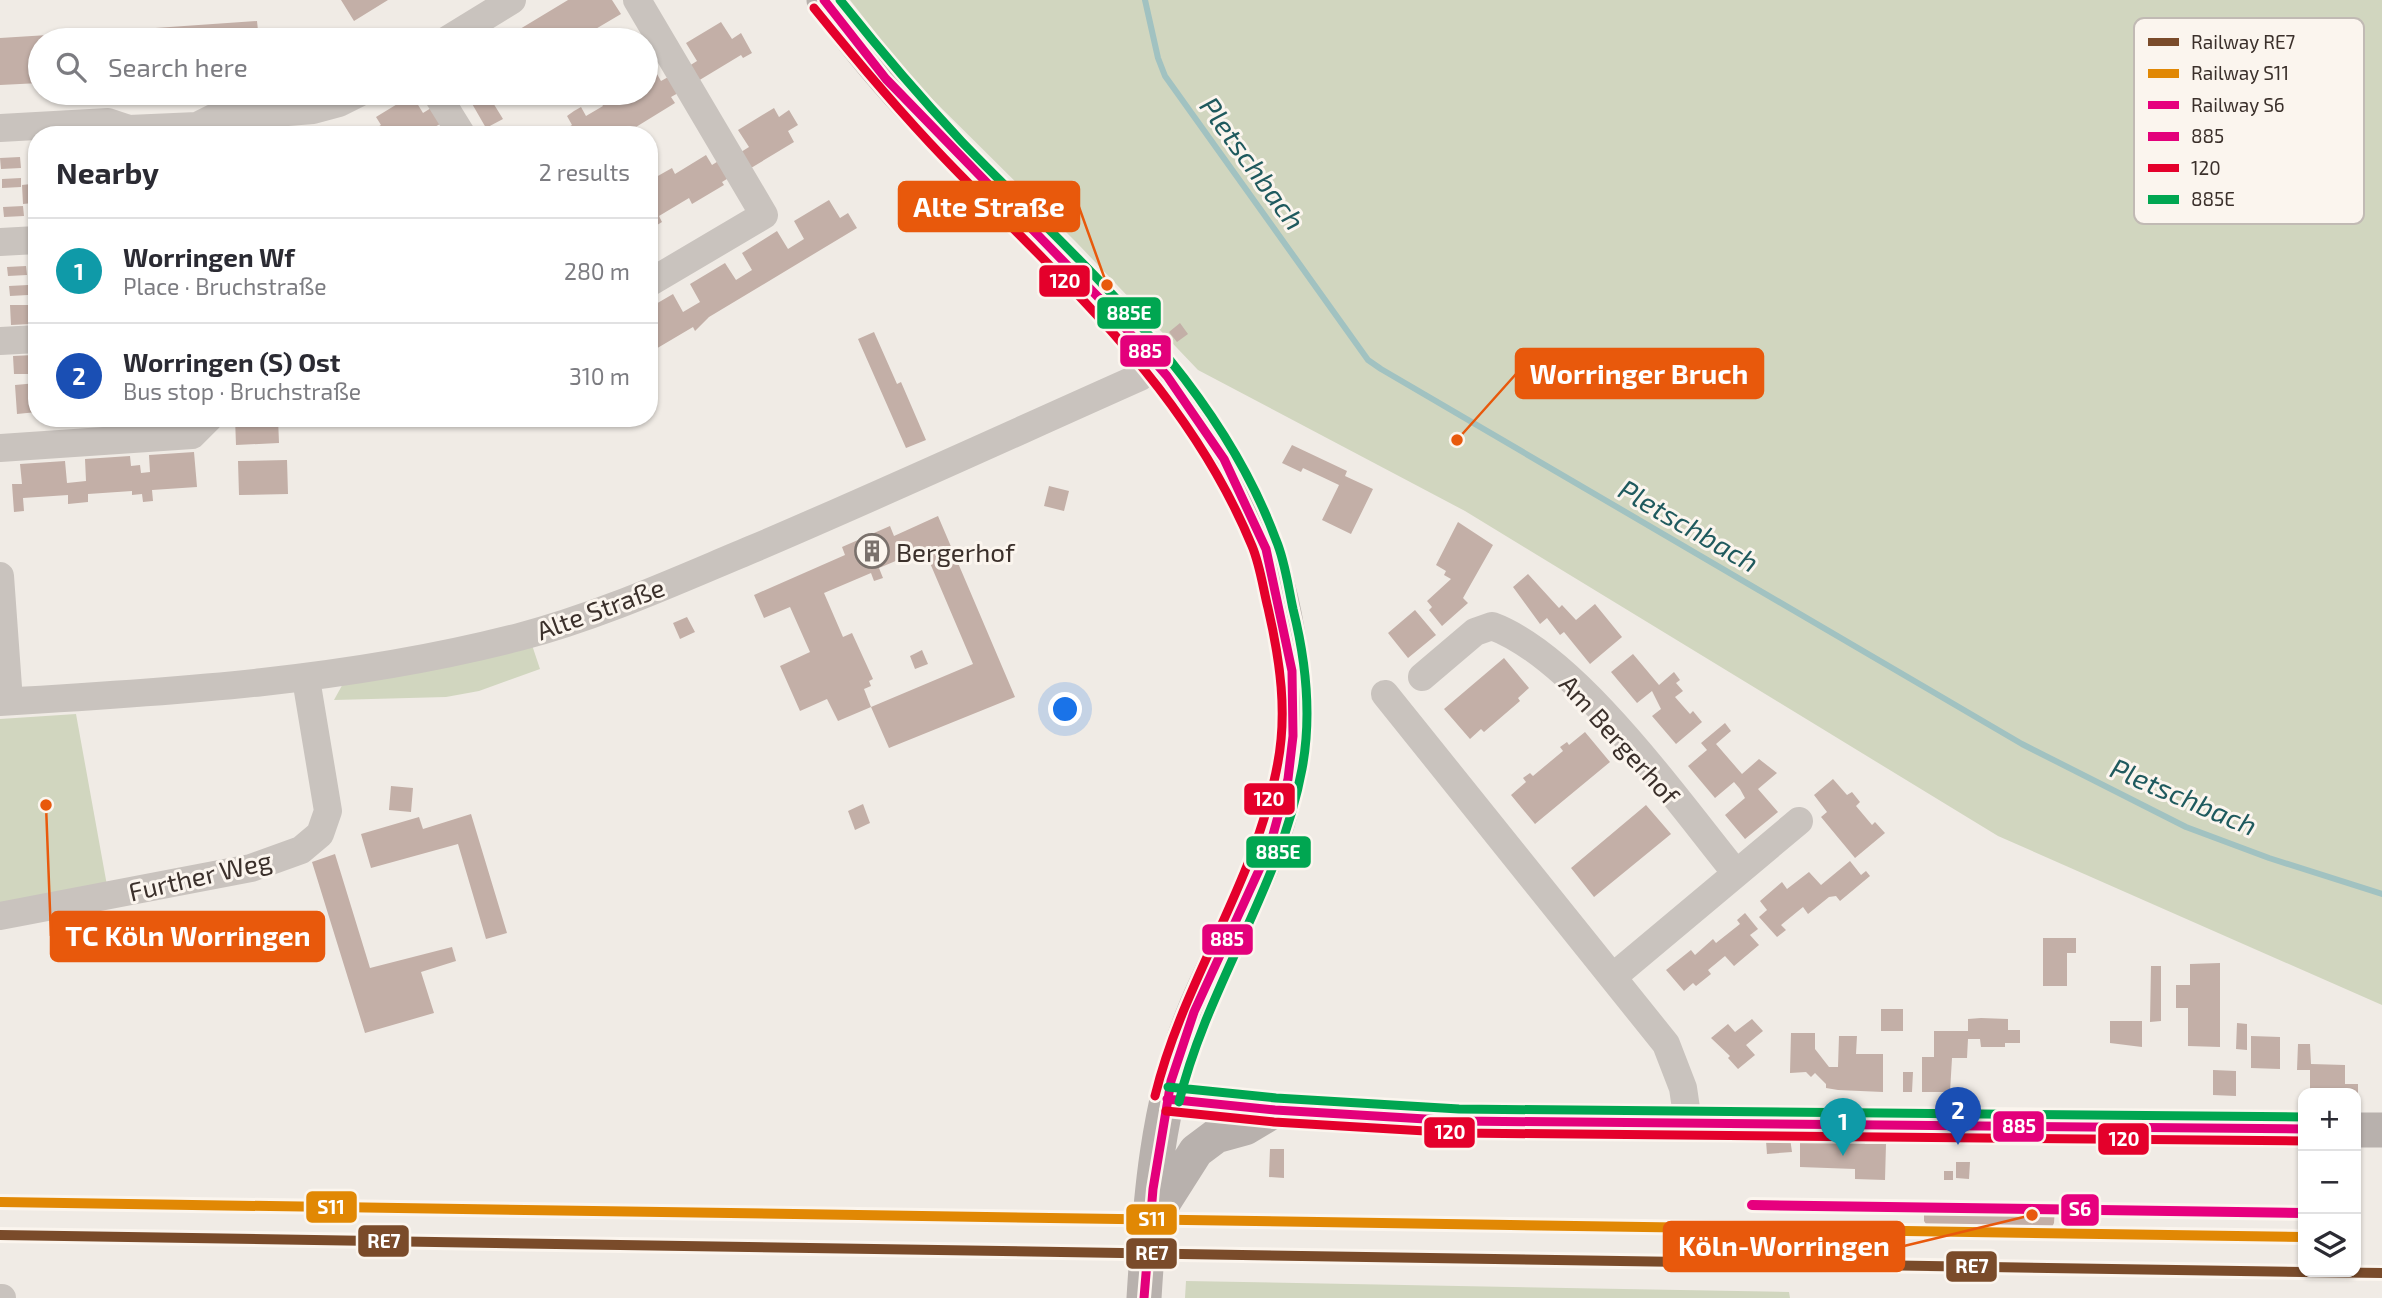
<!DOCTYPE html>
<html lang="en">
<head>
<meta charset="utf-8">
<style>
	:root { --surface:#fff; --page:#f2f2f3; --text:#2b2b33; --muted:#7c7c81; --line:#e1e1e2; --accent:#7a716c }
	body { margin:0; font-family:"Exo 2",sans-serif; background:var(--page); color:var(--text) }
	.controls { position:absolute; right:21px; bottom:21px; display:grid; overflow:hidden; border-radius:14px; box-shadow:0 2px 5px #0004 }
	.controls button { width:63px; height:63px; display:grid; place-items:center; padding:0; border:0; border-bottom:2px solid var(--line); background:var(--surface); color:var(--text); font:35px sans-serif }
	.you { position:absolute; left:1066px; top:710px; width:24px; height:24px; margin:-18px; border:5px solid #fff; border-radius:50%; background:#1a73e8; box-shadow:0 0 0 10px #1a73e833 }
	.badge { display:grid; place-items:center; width:46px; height:46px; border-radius:50%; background:var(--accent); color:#fff; font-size:23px; font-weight:700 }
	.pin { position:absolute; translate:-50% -58px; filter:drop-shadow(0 2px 4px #0008) }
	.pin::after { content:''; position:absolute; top:37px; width:24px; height:21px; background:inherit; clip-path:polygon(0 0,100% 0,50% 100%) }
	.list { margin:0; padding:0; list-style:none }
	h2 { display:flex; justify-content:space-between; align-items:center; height:91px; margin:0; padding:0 28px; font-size:30px }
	h2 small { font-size:23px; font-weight:400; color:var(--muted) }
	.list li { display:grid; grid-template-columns:46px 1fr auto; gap:21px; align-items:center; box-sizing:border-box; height:105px; padding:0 28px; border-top:2px solid var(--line) }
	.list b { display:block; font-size:26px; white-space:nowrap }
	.list p { margin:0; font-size:23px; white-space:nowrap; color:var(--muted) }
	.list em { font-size:23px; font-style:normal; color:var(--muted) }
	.icon { flex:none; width:38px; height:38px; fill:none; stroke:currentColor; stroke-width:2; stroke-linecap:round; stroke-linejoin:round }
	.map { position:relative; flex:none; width:2382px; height:1298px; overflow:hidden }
	.search { position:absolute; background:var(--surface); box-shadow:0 2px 5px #0004; left:28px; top:28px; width:630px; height:77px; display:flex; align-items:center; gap:18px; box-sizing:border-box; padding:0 24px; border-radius:38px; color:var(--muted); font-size:26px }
	.panel { position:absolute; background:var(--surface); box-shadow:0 2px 5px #0004; left:28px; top:126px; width:630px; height:301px; border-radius:28px }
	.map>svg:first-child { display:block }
	.green { fill:#d1d6bf }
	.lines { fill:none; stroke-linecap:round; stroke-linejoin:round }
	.stream { stroke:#a1c2c1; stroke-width:6 }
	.building { fill:#c3afa7 }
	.minor { stroke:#c9c3be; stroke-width:28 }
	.major { stroke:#b8b1ad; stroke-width:35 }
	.bus-1-casing { stroke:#fbf5ee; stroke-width:14 }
	.bus-2-casing { stroke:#fbf5ee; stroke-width:14 }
	.bus-3-casing { stroke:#fbf5ee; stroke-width:14 }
	.bus-1 { stroke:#e3007b; stroke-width:9 }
	.bus-2 { stroke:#e4002b; stroke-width:9 }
	.bus-3 { stroke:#00a651; stroke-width:9 }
	.rail-1-casing { stroke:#fbf5ee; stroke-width:16 }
	.rail-2-casing { stroke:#fbf5ee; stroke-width:16 }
	.rail-3-casing { stroke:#fbf5ee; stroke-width:16 }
	.rail-1 { stroke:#7a4b2a; stroke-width:10 }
	.rail-2 { stroke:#e18804; stroke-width:10 }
	.rail-3 { stroke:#e6007e; stroke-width:10 }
	.labels { text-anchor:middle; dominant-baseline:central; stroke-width:6; stroke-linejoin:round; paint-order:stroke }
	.poi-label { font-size:26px; fill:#3b302b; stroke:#fbf5ee; text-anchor:start }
	.street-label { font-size:26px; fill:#3b302b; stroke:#fbf5ee }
	.water-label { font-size:28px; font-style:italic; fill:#1f5a5e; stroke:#fbf5ee }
	.key { fill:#fbf5ee; stroke:#c1bab4; stroke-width:2 }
	.key-label { font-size:19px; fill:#3b302b }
	.leader { fill:none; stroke:#e8590c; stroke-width:2.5 }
	.callout-dot { fill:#e8590c; stroke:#fbf5ee; stroke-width:2.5 }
	.callout { fill:#e8590c; stroke:#e8590c; stroke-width:2.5 }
	.callout-label { font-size:28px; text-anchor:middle; font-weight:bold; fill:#fff }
	.line-badge { stroke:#fbf5ee; stroke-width:2.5 }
	.badge-label { font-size:19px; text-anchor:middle; font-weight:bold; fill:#fff }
</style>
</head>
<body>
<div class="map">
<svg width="2382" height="1298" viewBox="0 0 2382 1298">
	<rect width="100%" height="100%" fill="#f0ebe5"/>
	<!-- green -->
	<path class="green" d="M850,0H2382V1005L1998,836L1465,511L1198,370L1077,243L911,78Z
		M532,645L540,669L479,691L446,697L334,700L345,680Z
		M76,714L108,891L0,910V719Z
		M1186,1281L1789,1292L1790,1298H1185Z"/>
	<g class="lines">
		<!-- stream -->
		<path class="stream" d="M1145,0L1158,58L1165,76L1368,360L1381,369L2022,744L2186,827L2269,858L2382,894"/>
	</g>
	<!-- building -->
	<path class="building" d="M341,0H388L354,21Z
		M568,0H612L621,14L577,40H502Z
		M257,21L259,40H98V32Z
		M721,22L732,39L741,33L752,53L743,58L741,55L698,81L689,66L697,61L686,43Z
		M64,34L65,40H40V83L0,85V38Z
		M657,74L661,81L670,76L680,92L671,97L675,103L623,135H556L572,125L567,116L574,111L581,107L586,116L603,106L598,97L605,93H614L617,98L625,93H646V75L648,79Z
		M471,93H487L503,119L486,128L467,95Z
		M489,93H500L504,99L496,104Z
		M412,95L423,113L431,108L440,124L421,135H375L372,130L381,125L376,117Z
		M774,108L779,117L789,110L798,125L788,131L794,142L751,168L741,152L749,147L738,130Z
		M550,126L555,135H535L543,130Z
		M706,155L712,165L720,160L730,177L722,182L724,185L692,204L689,198L659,216L662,222L649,230V181L672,168L675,174Z
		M20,157L21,168L1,169L0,158Z
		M30,157H37V196H32L33,203L23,204L22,185L31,184Z
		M21,178V187L2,188V179Z
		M829,200L840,218L848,213L857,228L709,317L695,331L693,327L649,353V308L673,294L683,312L700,302L690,284L725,263L736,280L752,270L742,253L777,231L788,249L804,239L794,221Z
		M23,206L24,216L4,217L3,207Z
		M26,266L27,275L8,276L7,267Z
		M28,282H37V302H30Z
		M28,285V295L10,296L9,286Z
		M10,305H30L31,324L11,325Z
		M1180,323L1188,334L1177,342L1169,332Z
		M874,332L897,384L901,382L926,440L906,448L858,339Z
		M33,355L34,374H14L13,356Z
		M37,383V412L17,414L15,385Z
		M235,418H278L279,443L236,445Z
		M1292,445L1347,471L1345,476L1373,489L1351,534L1322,520L1339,485L1303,468L1301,472L1282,463Z
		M194,452L197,487L152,490L153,501L143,502L142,494L132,495V491L88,494V502L68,504V495L23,498L24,511L14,512L12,484H22L20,464L65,461L67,483L86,481L85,459L130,456L131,466L140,465L141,473L150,472L149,455Z
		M287,460L288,494L239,495L238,461Z
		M1049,486L1069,491L1064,511L1044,506Z
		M938,516L1015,697L889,748L871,707L973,664L924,549L879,568L883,578L874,581L871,573L824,593L843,637L852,633L873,679L869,681L871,686L864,689L871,707L838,721L827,699L800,711L780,666L810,652L790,607L764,618L754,595L845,555L842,547L890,526L894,536Z
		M1458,522L1493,545L1463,598L1468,603L1442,626L1429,610L1432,607L1427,601L1451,579L1444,575L1446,571L1436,565Z
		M1528,574L1559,608L1562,605L1576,620L1595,604L1622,637L1590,664L1564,632L1560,635L1547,618L1540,624L1513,587Z
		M1415,610L1436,635L1408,658L1388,633Z
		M687,617L695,632L680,639L673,623Z
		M922,650L928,664L915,669L910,656Z
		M1633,654L1659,685L1674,672L1680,680L1676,683L1683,691L1675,697L1690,714L1693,711L1702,722L1676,744L1652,716L1661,709L1652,691L1637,703L1611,672Z
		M1504,658L1529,688L1518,698L1520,701L1484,732L1481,729L1470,739L1444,709Z
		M1725,723L1731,731L1716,744L1742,774L1759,759L1777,773L1758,789L1778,812L1745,839L1725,815L1745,798L1740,789L1734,782L1715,798L1688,766L1707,750L1701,743Z
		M1585,732L1610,762L1535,824L1511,795L1526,782L1523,778L1530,773L1533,776L1563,751L1560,747L1567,742L1569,745Z
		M1833,779L1847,795L1852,792L1860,802L1856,806L1872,825L1875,822L1885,833L1855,858L1821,817L1827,812L1814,795Z
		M391,786L413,788L411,812L389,810Z
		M863,804L870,823L855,830L848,811Z
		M1646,805L1671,834L1594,897L1571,868Z
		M471,814L507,933L486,939L458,844L371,868L361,834L419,817L423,829Z
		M335,854L370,968L452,947L456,961L421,972L434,1013L365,1033L312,862Z
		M1850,861L1861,875L1866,871L1870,876L1840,901L1836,896L1829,897L1808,914L1803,907L1781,925L1786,930L1777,937L1759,917L1767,910L1760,901L1782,882L1787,889L1809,872L1821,885Z
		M1745,913L1758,929L1750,935L1759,945L1734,966L1725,956L1708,970L1711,974L1696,986L1693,983L1684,991L1666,970L1691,950L1695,955L1713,939L1716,943L1740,924L1737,920Z
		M2043,938H2076V953H2067V986H2043Z
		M2220,963V1047L2188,1046V1008H2176V985H2190V964Z
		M2151,966H2161V1021L2150,1022Z
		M1881,1009H1903V1031H1881Z
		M1981,1018L2008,1019V1030H2020V1043H2005V1047H1981L1980,1039H1968L1967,1058H1952L1950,1092H1922V1057H1934V1031H1968V1019Z
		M1752,1019L1763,1031L1746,1045L1755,1055L1738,1069L1728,1058L1730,1056L1711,1038L1728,1024L1735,1032Z
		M2110,1021H2142V1047L2110,1043Z
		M2237,1023L2247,1024V1050L2236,1049Z
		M1791,1033H1815V1049L1829,1067H1838L1839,1036H1857L1856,1054H1883V1092L1838,1090L1826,1088V1084L1815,1073L1811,1077L1806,1072L1790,1073Z
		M2251,1036L2280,1037V1069L2251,1068Z
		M2298,1044H2310L2311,1064L2345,1065V1084H2358V1103L2356,1093H2310V1070H2297Z
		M2213,1070L2236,1071V1096L2213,1095Z
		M1903,1072H1913L1912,1092H1903Z
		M1790,1138L1792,1152L1767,1154L1766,1141Z
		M1800,1138L1865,1139V1144H1886L1885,1180L1855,1179V1169L1800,1167Z
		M1270,1149H1284V1178L1269,1177Z
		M1956,1162H1970L1969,1179L1956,1178Z
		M1944,1171H1953V1180H1944Z
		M1928,1200L2050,1202L2055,1207L2054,1223L2051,1229L1928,1227L1924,1221V1204Z"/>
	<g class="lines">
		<!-- minor -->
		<path class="minor" d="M637,0L764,215L649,283
			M447,40L512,0
			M436,93L462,135
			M0,128L108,122L129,129L197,126L213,118L313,110L339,103L359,93
			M0,242L37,240
			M0,341L37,339
			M0,448L192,435L209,418
			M0,576L9,701
			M1422,677L1475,632L1492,626C1576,657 1678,802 1736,873
			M1385,694L1666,1044L1683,1088L1688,1122
			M0,702C174,692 349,681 519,637C600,616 678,580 755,548C884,493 1012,434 1140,377L1158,363
			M0,916L251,868L301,850L320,834L328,811L306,679
			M1614,976L1799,821
			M0,1298H2"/>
		<!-- major -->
		<path class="major" d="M824,0C976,219 1255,364 1290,650C1297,707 1294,766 1278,821C1258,888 1220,948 1194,1012C1157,1103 1150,1201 1144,1298
			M1167,1099L1275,1110L1459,1121L2303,1129
			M2356,1130H2382
			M1156,1214L1196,1151L1216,1136L1245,1128L1275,1110"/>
		<!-- bus-1 casing -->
		<g class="bus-1-casing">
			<path id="bus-1" d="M824,0L886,79L1101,300L1167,376L1224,459L1266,549L1292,671L1293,736L1288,779L1270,846L1194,1012L1171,1081L1153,1189L1144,1298
				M1167,1099L1275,1110L1459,1121L2303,1129"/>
		</g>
		<!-- bus-2 casing -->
		<g class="bus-2-casing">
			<path id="bus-2" d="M814,8C856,60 898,110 944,158C1061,280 1186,386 1252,546C1260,565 1263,588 1268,608C1280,660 1288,714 1277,767C1255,884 1183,981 1155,1096
				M1166,1111L1274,1122L1459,1133L2303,1141"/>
		</g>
		<!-- bus-3 casing -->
		<g class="bus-3-casing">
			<path id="bus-3" d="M840,0C879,49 919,96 962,142C1079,263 1216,377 1276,540C1285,561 1288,586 1293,609C1306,661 1312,716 1302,769C1280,888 1207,986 1179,1102
				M1168,1087L1276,1098L1459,1109L2303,1117"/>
		</g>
		<!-- bus-1 -->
		<use href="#bus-1" class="bus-1"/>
		<!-- bus-2 -->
		<use href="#bus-2" class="bus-2"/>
		<!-- bus-3 -->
		<use href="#bus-3" class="bus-3"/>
		<!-- rail-1 casing -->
		<g class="rail-1-casing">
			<path id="rail-1" d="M0,1235L2303,1272
				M2304,1272L2382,1273"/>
		</g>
		<!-- rail-2 casing -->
		<g class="rail-2-casing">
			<path id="rail-2" d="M0,1202L2303,1237"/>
		</g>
		<!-- rail-3 casing -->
		<g class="rail-3-casing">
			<path id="rail-3" d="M1752,1205L2303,1213"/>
		</g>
		<!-- rail-1 -->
		<use href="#rail-1" class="rail-1"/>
		<!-- rail-2 -->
		<use href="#rail-2" class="rail-2"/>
		<!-- rail-3 -->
		<use href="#rail-3" class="rail-3"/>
	</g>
	<!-- icons -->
	<defs>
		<g id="building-ring" transform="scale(1.75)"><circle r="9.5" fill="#fbf5ee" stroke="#7a716c" stroke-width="1.5"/><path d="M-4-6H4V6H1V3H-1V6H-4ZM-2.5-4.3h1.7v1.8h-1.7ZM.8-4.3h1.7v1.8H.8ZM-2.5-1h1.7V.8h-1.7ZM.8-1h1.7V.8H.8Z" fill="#7a716c"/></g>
	</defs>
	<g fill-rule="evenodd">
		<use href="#building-ring" x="872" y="551"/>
	</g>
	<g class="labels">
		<!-- poi labels -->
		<g class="poi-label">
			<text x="896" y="551">Bergerhof</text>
		</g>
		<!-- street labels -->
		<g class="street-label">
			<text transform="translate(600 608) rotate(-20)">Alte Straße</text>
			<text transform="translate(1620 739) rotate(48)">Am Bergerhof</text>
			<text transform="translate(200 875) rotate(-13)">Further Weg</text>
		</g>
		<!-- water labels -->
		<g class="water-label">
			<text transform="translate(1253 163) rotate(54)">Pletschbach</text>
			<text transform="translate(1689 525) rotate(30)">Pletschbach</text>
			<text transform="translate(2184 796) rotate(23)">Pletschbach</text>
		</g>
	</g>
	<!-- legend -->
	<rect x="2134" y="18" width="230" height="206" rx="10" class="key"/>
	<rect x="2148" y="38" width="31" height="8" fill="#7a4b2a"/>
	<rect x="2148" y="69" width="31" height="9" fill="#e18804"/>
	<rect x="2148" y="101" width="31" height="8" fill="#e6007e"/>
	<rect x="2148" y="132" width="31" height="9" fill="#e3007b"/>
	<rect x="2148" y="164" width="31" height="8" fill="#e4002b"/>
	<rect x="2148" y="195" width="31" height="9" fill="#00a651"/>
	<g class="key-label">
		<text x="2191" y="49">Railway RE7</text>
		<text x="2191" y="80">Railway S11</text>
		<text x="2191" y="112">Railway S6</text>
		<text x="2191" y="143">885</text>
		<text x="2191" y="175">120</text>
		<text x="2191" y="206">885E</text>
	</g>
	<!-- callouts -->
	<path class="leader" d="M1107 285L1079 207M1457 440L1516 374M46 805L51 936M2032 1215L1904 1246"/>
	<g class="callout-dot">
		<circle cx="1107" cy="285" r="7"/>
		<circle cx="1457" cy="440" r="7"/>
		<circle cx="46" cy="805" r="7"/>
		<circle cx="2032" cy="1215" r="7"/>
	</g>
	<g class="callout">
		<rect x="899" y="182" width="180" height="49" rx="7"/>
		<rect x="1516" y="349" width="247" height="49" rx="7"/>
		<rect x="51" y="912" width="273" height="49" rx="7"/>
		<rect x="1664" y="1222" width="240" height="49" rx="7"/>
	</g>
	<g class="callout-label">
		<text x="989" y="217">Alte Straße</text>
		<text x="1639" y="384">Worringer Bruch</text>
		<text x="188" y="946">TC Köln Worringen</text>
		<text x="1784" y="1256">Köln-Worringen</text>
	</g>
	<g class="line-badge">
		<rect x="1038" y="264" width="53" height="34" rx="7" fill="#e4002b"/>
		<rect x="1096" y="296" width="66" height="34" rx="7" fill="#00a651"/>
		<rect x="1119" y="334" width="53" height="34" rx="7" fill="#e3007b"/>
		<rect x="1243" y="782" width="53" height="34" rx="7" fill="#e4002b"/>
		<rect x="1245" y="835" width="67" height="34" rx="7" fill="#00a651"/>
		<rect x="1201" y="923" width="53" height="33" rx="7" fill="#e3007b"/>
		<rect x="1992" y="1110" width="53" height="33" rx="7" fill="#e3007b"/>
		<rect x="1423" y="1116" width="53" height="33" rx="7" fill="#e4002b"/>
		<rect x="2097" y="1122" width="53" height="34" rx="7" fill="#e4002b"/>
		<rect x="305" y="1190" width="53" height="34" rx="7" fill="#e18804"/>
		<rect x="2060" y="1193" width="40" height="34" rx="7" fill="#e6007e"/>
		<rect x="1125" y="1203" width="53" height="33" rx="7" fill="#e18804"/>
		<rect x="357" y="1224" width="53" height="34" rx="7" fill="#7a4b2a"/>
		<rect x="1125" y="1237" width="53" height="33" rx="7" fill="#7a4b2a"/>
		<rect x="1945" y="1250" width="53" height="33" rx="7" fill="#7a4b2a"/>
	</g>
	<g class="badge-label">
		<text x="1065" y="288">120</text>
		<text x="1129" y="320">885E</text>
		<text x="1145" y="358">885</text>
		<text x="1269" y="806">120</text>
		<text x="1278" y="859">885E</text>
		<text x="1227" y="946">885</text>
		<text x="2019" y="1133">885</text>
		<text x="1450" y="1139">120</text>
		<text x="2124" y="1146">120</text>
		<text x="331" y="1214">S11</text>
		<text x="2080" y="1216">S6</text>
		<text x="1152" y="1226">S11</text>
		<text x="384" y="1248">RE7</text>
		<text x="1152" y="1260">RE7</text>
		<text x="1972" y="1273">RE7</text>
	</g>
</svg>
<div class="controls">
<button>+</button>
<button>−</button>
<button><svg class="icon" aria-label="layers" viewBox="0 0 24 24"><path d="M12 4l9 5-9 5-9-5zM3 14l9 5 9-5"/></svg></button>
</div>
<div class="you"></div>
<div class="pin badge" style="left:1843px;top:1156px;background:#0f9aa8">1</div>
<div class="pin badge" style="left:1958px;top:1145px;background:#1a4fb4">2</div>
<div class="search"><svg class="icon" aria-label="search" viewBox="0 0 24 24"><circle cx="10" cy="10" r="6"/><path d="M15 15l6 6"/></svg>Search here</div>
<section class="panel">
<h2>Nearby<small>2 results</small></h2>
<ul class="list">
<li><span class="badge" style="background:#0f9aa8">1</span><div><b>Worringen Wf</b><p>Place · Bruchstraße</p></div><em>280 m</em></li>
<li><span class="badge" style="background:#1a4fb4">2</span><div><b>Worringen (S) Ost</b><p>Bus stop · Bruchstraße</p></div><em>310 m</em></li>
</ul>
</section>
</div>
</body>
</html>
